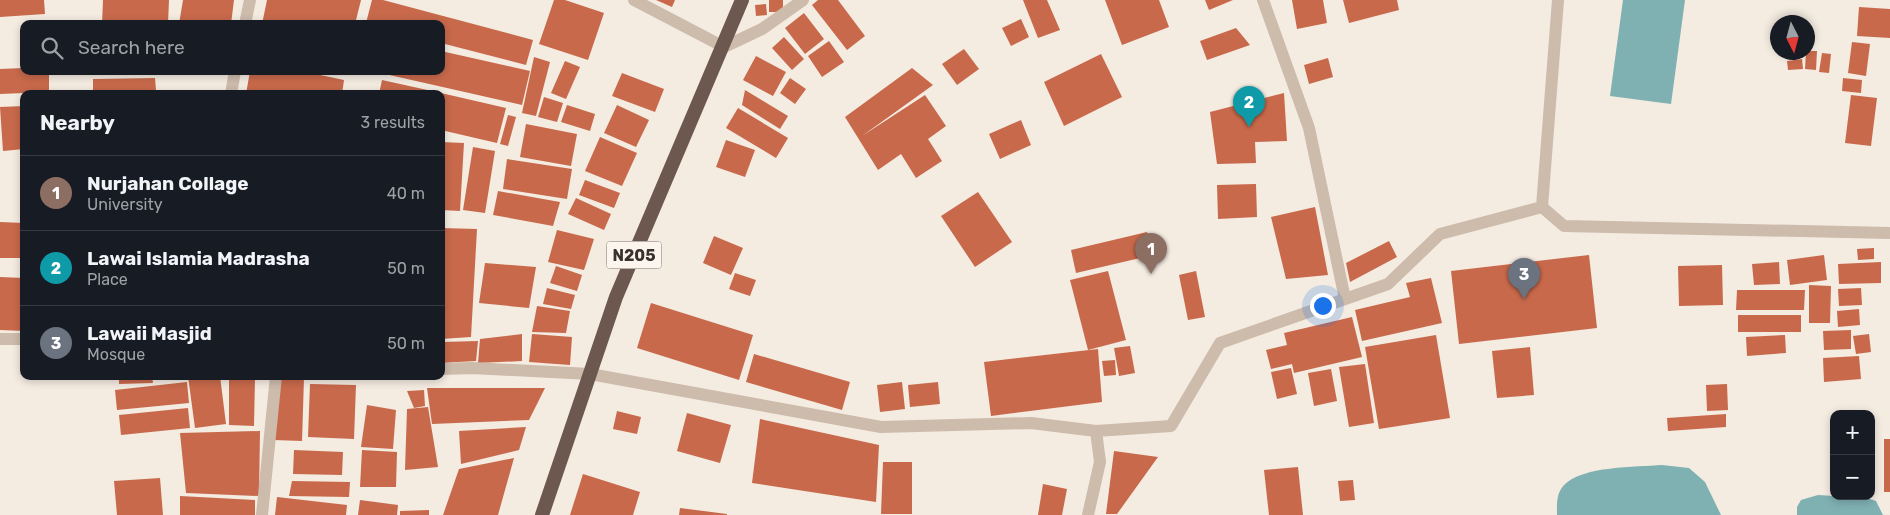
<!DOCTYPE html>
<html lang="en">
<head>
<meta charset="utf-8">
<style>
	:root { --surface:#171b24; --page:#20242c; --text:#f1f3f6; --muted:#9ea1a6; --line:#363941; --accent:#b45309 }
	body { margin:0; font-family:Rubik,sans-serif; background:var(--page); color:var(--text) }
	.controls { position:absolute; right:15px; bottom:15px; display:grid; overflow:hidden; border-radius:10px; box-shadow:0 2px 8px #0003 }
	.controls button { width:45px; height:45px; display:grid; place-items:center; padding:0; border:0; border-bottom:1px solid var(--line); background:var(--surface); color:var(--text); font:25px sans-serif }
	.compass { position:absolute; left:1770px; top:15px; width:45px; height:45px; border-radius:50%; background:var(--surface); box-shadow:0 2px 8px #0003; rotate:174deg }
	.you { position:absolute; left:1322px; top:305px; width:18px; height:18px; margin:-12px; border:4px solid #fff; border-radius:50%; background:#1a73e8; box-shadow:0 0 0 8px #1a73e833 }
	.badge { display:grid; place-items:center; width:32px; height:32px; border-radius:50%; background:var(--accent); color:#fff; font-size:16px; font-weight:700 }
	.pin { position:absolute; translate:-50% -41px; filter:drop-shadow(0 1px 2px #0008) }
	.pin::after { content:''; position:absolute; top:26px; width:18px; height:15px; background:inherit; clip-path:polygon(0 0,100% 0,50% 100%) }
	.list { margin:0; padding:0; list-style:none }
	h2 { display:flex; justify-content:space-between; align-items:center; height:65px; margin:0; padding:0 20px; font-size:21px }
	h2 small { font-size:16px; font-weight:400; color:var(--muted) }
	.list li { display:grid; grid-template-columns:32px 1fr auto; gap:15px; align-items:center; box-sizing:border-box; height:75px; padding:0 20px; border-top:1px solid var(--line) }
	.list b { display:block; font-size:19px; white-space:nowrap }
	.list p { margin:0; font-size:16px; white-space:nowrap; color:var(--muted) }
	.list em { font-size:16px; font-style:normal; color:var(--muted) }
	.icon { flex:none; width:28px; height:28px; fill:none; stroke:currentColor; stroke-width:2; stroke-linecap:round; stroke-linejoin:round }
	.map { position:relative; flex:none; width:1890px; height:515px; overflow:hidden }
	.search { position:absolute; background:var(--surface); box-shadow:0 2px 8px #0003; left:20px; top:20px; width:425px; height:55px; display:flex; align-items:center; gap:12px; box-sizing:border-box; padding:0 18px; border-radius:10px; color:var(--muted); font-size:19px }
	.panel { position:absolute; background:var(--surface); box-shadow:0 2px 8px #0003; left:20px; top:90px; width:425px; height:290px; border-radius:10px }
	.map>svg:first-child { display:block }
	.water { fill:#7fb0b2 }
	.building { fill:#c8694b }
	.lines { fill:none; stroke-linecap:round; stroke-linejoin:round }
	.minor { stroke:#cdbbac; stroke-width:12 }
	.trunk { stroke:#6c584f; stroke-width:14 }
	.labels { text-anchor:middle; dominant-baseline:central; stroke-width:4.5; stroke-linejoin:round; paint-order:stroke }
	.shield { fill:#fbf5ee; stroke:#756b66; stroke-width:1 }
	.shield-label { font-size:16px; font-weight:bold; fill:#3b302b }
</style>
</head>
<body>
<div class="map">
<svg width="1890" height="515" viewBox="0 0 1890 515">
	<rect width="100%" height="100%" fill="#f4ebe1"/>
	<!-- water -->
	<path class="water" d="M1623,0H1685L1671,104L1610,96Z
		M1662,465L1689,468L1705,482L1721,515H1557C1557,504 1556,494 1564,485C1582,466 1636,467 1662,465Z
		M1818,495L1867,498L1876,501L1883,515H1797V507L1801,500Z"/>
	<!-- building -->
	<path class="building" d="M0,0H44L45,14L0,17Z
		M103,0H169L168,24H102Z
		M183,0H234L231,24H179Z
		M267,0H361L355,24H262Z
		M372,0H383L533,40L526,65L441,43V24L366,23Z
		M554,0H565L604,13L588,60L539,44Z
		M656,0H675L672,7Z
		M769,0H783V12H769Z
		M818,0H838L865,36L847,50L812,5Z
		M1023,0H1047L1060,30L1038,38Z
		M1105,0H1159L1169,27L1122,45Z
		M1205,0H1233L1209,10Z
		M1292,0H1323L1327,23L1297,29Z
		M1343,0H1397L1399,10L1349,23Z
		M766,4L767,15L756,16L755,5Z
		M1859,7L1890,9V38L1857,36Z
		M804,13L824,39L805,54L785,28Z
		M1021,19L1029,37L1011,46L1002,28Z
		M1236,28L1250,45L1207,60L1200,41Z
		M784,37L804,59L792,70L772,48Z
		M829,41L844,62L822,77L808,56Z
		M1852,42L1870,44L1866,76L1848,73Z
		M964,49L979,69L957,85L942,64Z
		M441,51L530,71L522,105L385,74L386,71H441Z
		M1808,51H1817L1816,70L1805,69L1806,52Z
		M1822,53L1831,54L1829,73L1819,72Z
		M1101,54L1122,97L1064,126L1044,82Z
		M756,56L786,72L773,96L743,80Z
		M534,57L550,62L536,116L522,113Z
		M1328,58L1333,77L1309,84L1304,65Z
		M1802,59L1803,69L1788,70L1787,61Z
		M565,61L580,67L566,99L551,93Z
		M24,68V71H49V92L0,94V69Z
		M912,68L933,85L862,136L925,95L946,126L928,139L942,161L916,178L901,154L878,170L845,117Z
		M250,71H301L344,80L342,94H246Z
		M622,73L664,89L655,112L612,96Z
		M155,78L156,90L129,91V94H93V79Z
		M790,78L806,89L795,104L780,93Z
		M1843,78L1862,80L1861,93L1842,91Z
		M382,80L441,93V94H379Z
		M745,90L788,116L780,129L742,105Z
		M441,93L506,108L497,143L441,130Z
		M1284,93L1287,141L1255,142L1256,163L1217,164L1210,112Z
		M1851,95L1877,98L1871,146L1845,143Z
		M544,97L563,103L557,122L538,117Z
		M567,105L595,114L590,131L561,122Z
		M617,105L649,120L636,147L604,133Z
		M24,106V149L3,151L0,107Z
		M738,108L788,138L776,158L726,128Z
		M508,115L516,117L508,146L500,144Z
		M1021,120L1031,145L1000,159L989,134Z
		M526,124L577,134L571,166L520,157Z
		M600,137L637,153L622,186L585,171Z
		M726,140L755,150L745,177L716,167Z
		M441,142L464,143L460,211L441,210Z
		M473,147L495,151L485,213L463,210Z
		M507,159L572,169L567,199L503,189Z
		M585,180L620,193L614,208L579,195Z
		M1256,184L1257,217L1218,219L1217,185Z
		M498,191L560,202L553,226L493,215Z
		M978,192L1012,242L975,267L941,216Z
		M576,198L611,214L604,230L568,214Z
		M1315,207L1328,275L1286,279L1271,217Z
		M0,222L24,223V258H0Z
		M441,228L477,229L471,337L441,339Z
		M557,230L594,239L584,270L548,262Z
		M1147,232L1153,255L1076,273L1071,250Z
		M714,236L743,248L731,275L703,263Z
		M1389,241L1397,257L1350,282L1346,263Z
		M1874,248V259L1858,260L1857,249Z
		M1589,255L1597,328L1459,344L1451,271Z
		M1824,255L1827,280L1790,285L1787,260Z
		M1779,262L1780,284L1754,285L1752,264Z
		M1881,262V283L1839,284L1838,264Z
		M485,263L536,267L529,308L479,303Z
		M1722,265L1723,305L1679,306L1678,266Z
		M556,266L582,275L577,291L550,283Z
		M1108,271L1126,340L1088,350L1070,280Z
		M1196,271L1205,317L1188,320L1179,275Z
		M735,273L756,280L750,296L729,289Z
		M0,277L24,278V331L0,330Z
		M1431,278L1442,323L1362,341L1355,310L1410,297L1406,283Z
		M1809,285L1831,286L1830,323H1809Z
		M547,288L575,295L571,309L543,304Z
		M1861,288L1862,305L1839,306L1838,289Z
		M1737,290H1805L1804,310H1736Z
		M651,303L753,335L739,380L637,348Z
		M537,306L570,311L566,333L532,332Z
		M1859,309L1860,325L1838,327L1837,311Z
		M1738,315H1801V332H1738Z
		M1352,317L1362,357L1294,373L1292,364L1271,369L1266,350L1287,345L1284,333Z
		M1851,330V349L1824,350L1823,331Z
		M522,334V361L478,363L480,339Z
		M532,334L572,337L570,365L529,362Z
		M1869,334L1871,352L1856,354L1853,336Z
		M1436,335L1450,418L1379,429L1365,347Z
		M1785,335L1786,353L1747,356L1746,337Z
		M478,341L476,361L441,363V342Z
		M1130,346L1135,373L1119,376L1114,348Z
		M1530,347L1534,395L1497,398L1492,351Z
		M1098,349L1102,402L991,416L984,362Z
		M754,354L850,382L842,410L746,382Z
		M1859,356L1861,379L1824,382L1823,358Z
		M1115,360L1116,375L1104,376L1102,361Z
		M1365,364L1374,423L1349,427L1339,367Z
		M1291,368L1297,394L1277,399L1271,372Z
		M1331,369L1337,401L1314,406L1308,373Z
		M119,376H152L153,383L119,384Z
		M188,376H220L226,424L195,428Z
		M229,376L255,378L254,426L229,425Z
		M277,377L304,378L302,441L274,440Z
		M187,382L189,403L117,410L115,390Z
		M902,382L905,409L880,412L877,385Z
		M938,382L940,404L910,407L908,385Z
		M310,384L356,385L354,439L308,437Z
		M1727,384L1728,410L1707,411L1706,385Z
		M427,388H545L529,420L432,424Z
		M424,390L425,406L414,408L407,391Z
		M367,405L396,410L393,449L361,447Z
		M428,407L438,467L405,470L407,409Z
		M188,408L190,428L121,435L119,415Z
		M617,411L641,417L637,434L613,429Z
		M687,413L731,425L720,463L677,451Z
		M1726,414V427L1668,431L1667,418Z
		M760,419L879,445L876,502L752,483Z
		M526,427L519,450L461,464L459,431Z
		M260,431L259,496L186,493L180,433Z
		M1884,439H1890V492H1884Z
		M294,450L343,452L342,475L293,474Z
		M362,450L397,452L396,487H360Z
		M1114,451L1158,457L1117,514H1106Z
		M514,458L498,515H443L459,469Z
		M883,462H912V514H881Z
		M1298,467L1303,515H1269L1264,470Z
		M583,474L640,492L633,515H570Z
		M160,478L163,515H117L114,481Z
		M1353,480L1355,500L1340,501L1338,481Z
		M292,481L350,482L349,497L289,496Z
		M1043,484L1067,489L1062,515H1038Z
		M180,496L255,500V515H180Z
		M277,497L347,505L346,515H275Z
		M360,500L398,505L397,515H358Z
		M680,508L727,514V515H679Z
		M429,510V515H400V511Z"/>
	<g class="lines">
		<!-- minor -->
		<path class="minor" d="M634,0L724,47L762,29L803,0
			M1263,0L1309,128L1345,299
			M245,24L250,0
			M231,94L235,71
			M1542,207L1564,226L1890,233
			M0,339H24
			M441,369L472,368L590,374L881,427L1031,423L1096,431L1171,426L1220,343L1388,284L1440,234L1542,207L1558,0
			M262,515L276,376
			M1088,515L1100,462L1096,431"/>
		<!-- trunk -->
		<path class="trunk" d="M542,515L616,297L742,0"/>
	</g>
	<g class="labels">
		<!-- shield labels -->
		<rect class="shield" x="606.5" y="241.5" width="55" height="27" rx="4"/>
		<g class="shield-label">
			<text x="634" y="255">N205</text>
		</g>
	</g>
</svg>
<div class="controls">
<button>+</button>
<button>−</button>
</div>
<svg class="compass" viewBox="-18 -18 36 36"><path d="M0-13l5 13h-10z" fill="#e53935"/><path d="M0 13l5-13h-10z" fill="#9ea1a6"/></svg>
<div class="you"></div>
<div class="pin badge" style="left:1151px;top:274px;background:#8d6e63">1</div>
<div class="pin badge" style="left:1249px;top:127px;background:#0f9aa8">2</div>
<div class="pin badge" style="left:1524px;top:299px;background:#6b7280">3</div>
<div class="search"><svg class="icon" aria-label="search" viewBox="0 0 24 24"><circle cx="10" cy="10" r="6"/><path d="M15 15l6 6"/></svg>Search here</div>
<section class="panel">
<h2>Nearby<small>3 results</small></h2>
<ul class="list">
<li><span class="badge" style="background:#8d6e63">1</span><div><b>Nurjahan Collage</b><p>University</p></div><em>40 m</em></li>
<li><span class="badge" style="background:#0f9aa8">2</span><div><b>Lawai Islamia Madrasha</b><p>Place</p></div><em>50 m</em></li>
<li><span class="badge" style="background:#6b7280">3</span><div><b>Lawaii Masjid</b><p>Mosque</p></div><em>50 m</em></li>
</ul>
</section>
</div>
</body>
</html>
